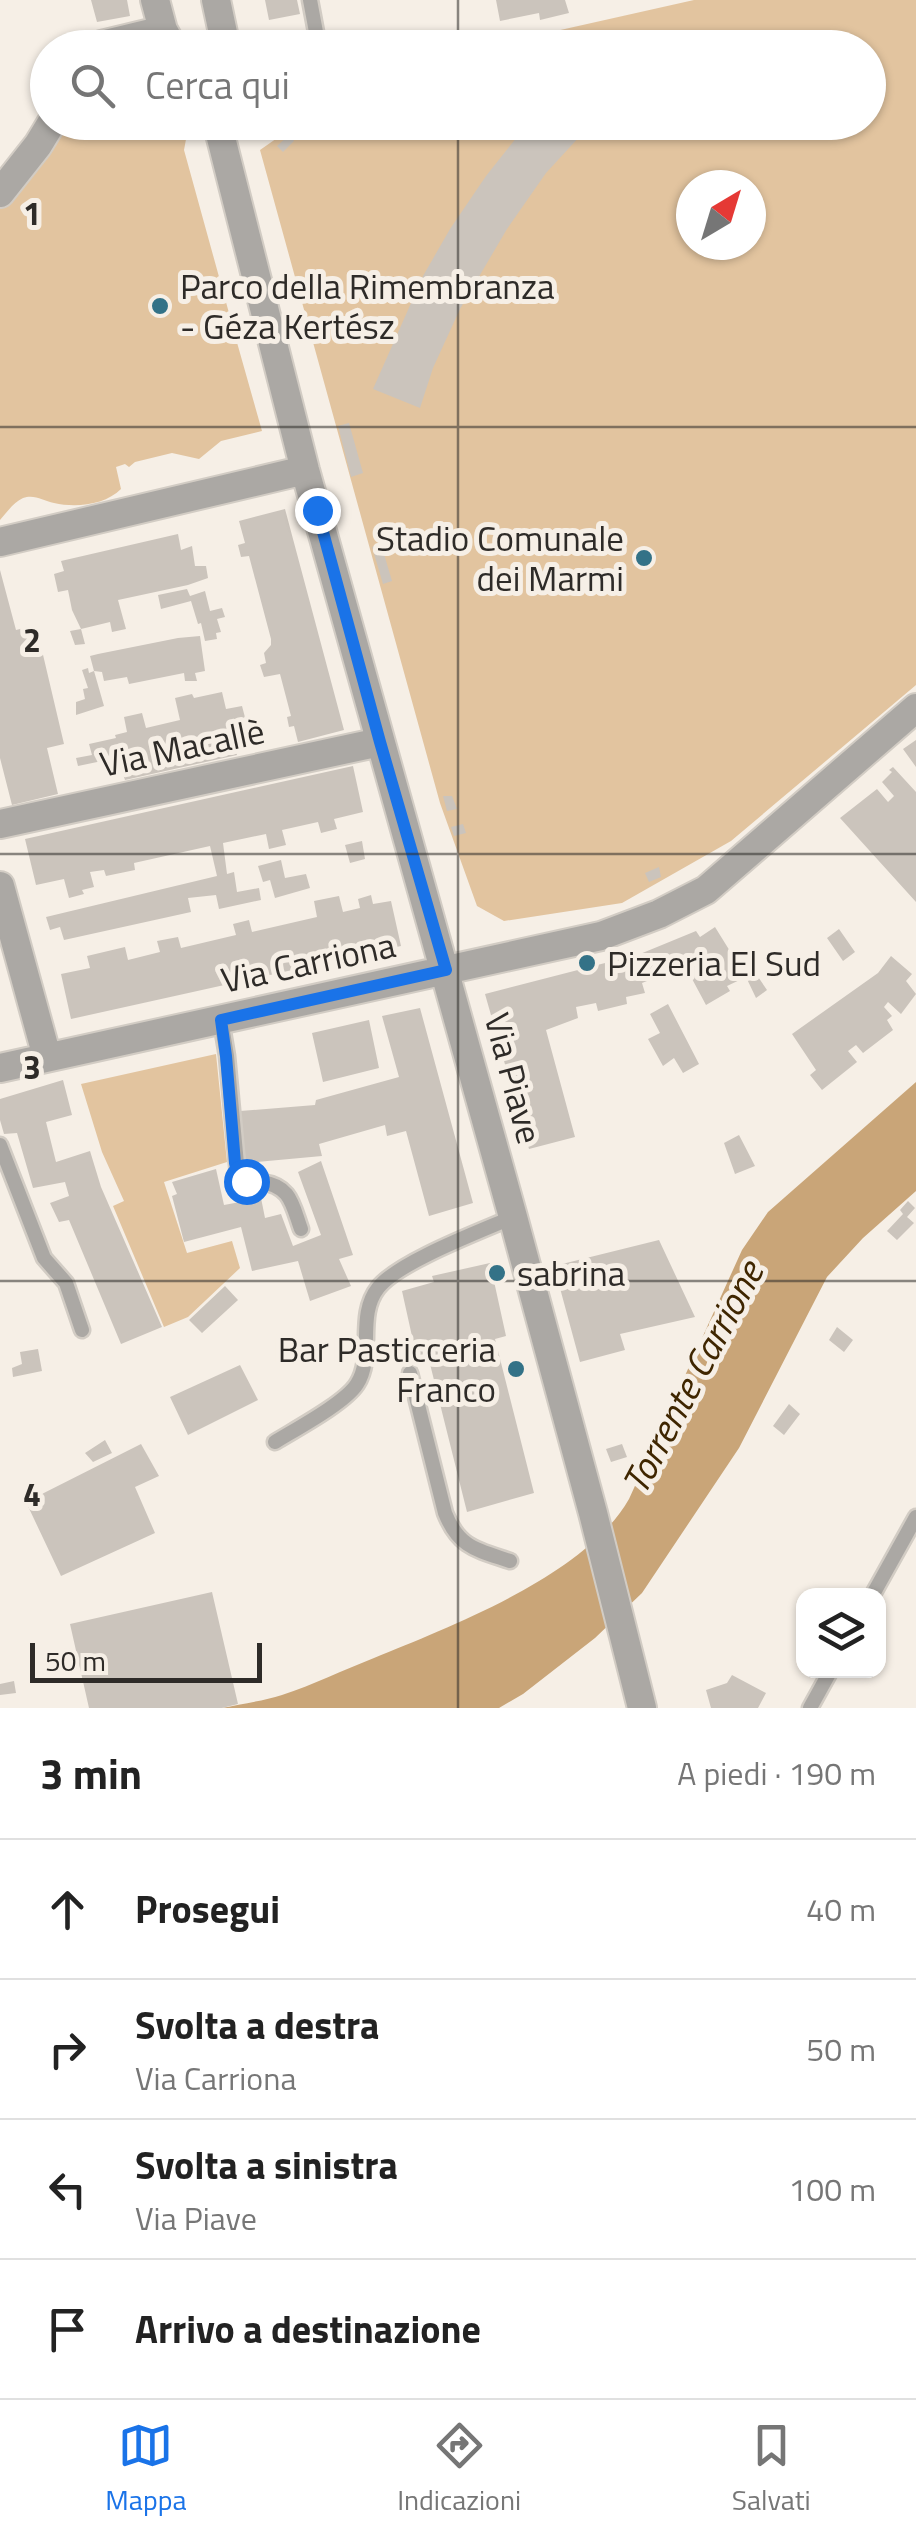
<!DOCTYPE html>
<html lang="it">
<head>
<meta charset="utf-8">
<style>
	:root { --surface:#fff; --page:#f6f6f6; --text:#222; --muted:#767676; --line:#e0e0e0; --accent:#1a73e8 }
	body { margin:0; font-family:"Titillium Web",sans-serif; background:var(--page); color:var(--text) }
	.controls { position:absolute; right:30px; bottom:30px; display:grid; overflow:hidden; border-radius:20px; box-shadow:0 2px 8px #0004 }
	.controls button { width:90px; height:90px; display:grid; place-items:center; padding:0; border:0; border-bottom:2px solid var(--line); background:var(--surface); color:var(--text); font:50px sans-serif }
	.compass { position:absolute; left:676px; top:170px; width:90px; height:90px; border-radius:50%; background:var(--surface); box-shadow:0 2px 8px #0004; rotate:38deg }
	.scale { position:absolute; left:30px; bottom:25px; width:232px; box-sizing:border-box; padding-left:10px; border:5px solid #2e2b28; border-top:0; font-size:28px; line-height:35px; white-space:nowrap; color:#2e2b28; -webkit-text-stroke:8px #f6efe6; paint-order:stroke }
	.stop { position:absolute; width:30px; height:30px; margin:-22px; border:8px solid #1a73e8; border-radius:50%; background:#fff }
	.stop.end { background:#1a73e8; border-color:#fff; box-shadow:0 2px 10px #0008 }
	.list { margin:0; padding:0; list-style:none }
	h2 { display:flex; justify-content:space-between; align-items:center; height:130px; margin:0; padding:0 40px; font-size:42px }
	h2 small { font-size:32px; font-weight:400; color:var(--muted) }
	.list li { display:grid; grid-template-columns:65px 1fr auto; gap:30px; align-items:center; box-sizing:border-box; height:140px; padding:0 40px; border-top:2px solid var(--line) }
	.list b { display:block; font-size:38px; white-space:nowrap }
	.list p { margin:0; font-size:32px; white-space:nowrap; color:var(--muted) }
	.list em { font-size:32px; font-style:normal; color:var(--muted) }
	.icon { flex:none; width:55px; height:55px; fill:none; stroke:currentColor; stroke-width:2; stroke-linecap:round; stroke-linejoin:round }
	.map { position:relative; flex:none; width:916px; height:1708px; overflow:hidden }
	.search { position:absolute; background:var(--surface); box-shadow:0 2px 8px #0004; left:30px; right:30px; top:30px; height:110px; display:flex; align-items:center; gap:25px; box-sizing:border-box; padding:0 35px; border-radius:55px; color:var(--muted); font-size:38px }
	.sheet { height:690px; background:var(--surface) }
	nav { display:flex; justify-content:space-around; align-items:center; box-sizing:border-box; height:140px; border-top:2px solid var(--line); background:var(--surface); font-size:28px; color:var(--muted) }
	nav a { display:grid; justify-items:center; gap:5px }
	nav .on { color:var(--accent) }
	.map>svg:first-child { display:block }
	.green { fill:#e2c49f; fill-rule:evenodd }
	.water { fill:#c9a578 }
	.building { fill:#cbc4bc }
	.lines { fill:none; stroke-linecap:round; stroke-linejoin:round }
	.lane-casing { stroke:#d2ccc4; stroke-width:19 }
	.street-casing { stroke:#d2ccc4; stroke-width:32 }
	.lane { stroke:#aba8a4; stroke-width:14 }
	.street { stroke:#aba8a4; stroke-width:28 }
	.route { stroke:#1a73e8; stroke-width:12 }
	.grid { fill:none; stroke:#2e2b28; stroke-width:2.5; stroke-opacity:0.55 }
	.poi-dot { fill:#337287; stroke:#f6efe6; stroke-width:4 }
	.labels { text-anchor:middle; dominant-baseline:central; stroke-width:10; stroke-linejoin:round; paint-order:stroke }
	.poi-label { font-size:35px; fill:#2e2b28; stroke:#f6efe6; text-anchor:start }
	.street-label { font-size:35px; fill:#2e2b28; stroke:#f6efe6 }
	.water-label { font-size:38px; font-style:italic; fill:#3f2600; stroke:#f6efe6 }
	.grid-label { font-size:32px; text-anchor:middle; font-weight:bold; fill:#2e2b28; stroke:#f6efe6; stroke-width:10; stroke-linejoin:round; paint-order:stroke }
</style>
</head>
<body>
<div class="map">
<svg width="916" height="1708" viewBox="0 0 916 1708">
	<rect width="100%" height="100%" fill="#f6efe6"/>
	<!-- green -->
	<path class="green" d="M694,0H916V685L731,841L622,903L504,921L477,906L440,803L260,150L300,122H868V48L485,47ZM691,185H751V245H691Z
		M70,123H184L187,134L184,150L229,313L236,316L241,324L236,339L262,431L221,441L199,459L172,453L135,462L129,467L125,464L116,467L121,489C105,505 76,508 54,503C43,501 35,494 23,498C14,502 7,512 0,520V208L36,170Z
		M216,1054L227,1162L164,1182L187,1253L232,1241L240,1268L188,1317L164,1327L113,1206L124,1201L102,1152L81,1084Z"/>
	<!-- water -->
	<path class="water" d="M916,1082V1191L863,1238L827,1277L739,1448L642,1593L595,1638L523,1694L499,1708H222C241,1704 263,1701 282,1695C313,1685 343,1670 374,1658C452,1626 586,1575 629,1499L742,1250L768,1212Z"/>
	<!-- building -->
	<path class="building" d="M91,0H127L130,16L97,22Z
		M265,0H297L300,14L269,20Z
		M496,0H565L569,13L540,20L539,13L500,21Z
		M529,122H593L546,173L507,229L460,309L433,368L420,408L373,389L423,276L450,229L486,176Z
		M289,135L294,141L283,152L277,146Z
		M349,423L363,473L351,477L338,426Z
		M285,509L344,730L298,742L294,726L289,727L287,717L291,716L280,674L264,677L260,665L266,663L264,653L271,645V639L249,556L241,557L238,545L245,543L239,521Z
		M178,534L181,550L192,546L195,566H206L208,578L188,585L118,600L126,629L112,632L110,622L81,629L72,610L68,590L58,592L54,574L64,571L61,561Z
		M381,544L392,581L383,584L372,547Z
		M0,570L16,630L36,625L64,744L47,748L58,794L12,805L0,758Z
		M187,589L190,596L205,591L210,611L222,608L225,617L217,619L221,632L216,633L217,639L205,641L201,623L198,624L191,601L161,609L158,595Z
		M81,629L85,644L75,645L70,631Z
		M200,636L205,671L195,673L197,681H185L184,673L129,684L127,677L104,681L102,672L94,671L90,656L98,654L178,638Z
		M88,668L89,673L94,671L104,706L76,715V702L85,699L83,689L88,688L82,670Z
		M222,692L226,709L242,706L247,725L231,729L237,755L125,780L122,771L105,775L102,761L78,766L76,758L92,755L89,744L116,738L115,735L127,732L124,717L142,713L146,728L180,720L175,698L192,694L194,698Z
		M916,740V767L903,749Z
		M353,766L363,812L334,819L337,829L321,833L318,822L282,830L286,845L269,849L266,834L223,843L227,874L234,872L237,892L259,888L261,900L219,909L216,895L188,898L191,912L64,940L60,927L50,930L46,917L217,876L210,846L134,863L135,870L106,876L104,870L90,872L94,887L82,890L84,894L69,898L64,879L36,885L25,839Z
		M893,767L916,792V902L840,818L877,789L888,802L894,796L882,782L892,772L889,770Z
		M443,796H452L457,809L447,811Z
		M463,824L466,833L454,836L451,827Z
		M362,841L365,859L350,863L345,845Z
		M281,860L285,878L306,874L310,888L275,898L270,880L263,882L258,866Z
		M659,867L661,877L649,882L645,873Z
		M371,895L373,904L391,901L401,946L71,1019L61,974L90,968L87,956L125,947L128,960L160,952L157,941L178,937L181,948L236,935L233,924L249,920L252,932L317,917L314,901L339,896L343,912L360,908L358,899Z
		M715,927L746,977L727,986L730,991L706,1005L683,962L667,973L642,983L645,993L626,997L627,1004L598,1011L596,1003L576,1007L578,1018L546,1030L575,1137L529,1149L485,994L640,954L696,931L700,937Z
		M839,929L855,952L843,961L827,938Z
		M891,956L912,974L906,981L916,994L901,1014L888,1002L884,1007L892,1016L887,1020L893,1030L863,1053L856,1045L848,1051L857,1062L822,1090L810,1075L816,1070L792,1034L878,973Z
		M754,971L767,990L756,998L746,977Z
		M668,1004L699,1064L683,1073L674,1058L663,1066L648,1039L660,1033L650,1014Z
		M420,1008L473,1203L429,1216L406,1131L387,1136L385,1125L319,1144L322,1156L245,1163L240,1111L315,1105L316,1100L399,1077L382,1016Z
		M369,1020L379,1068L323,1082L312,1033Z
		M63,1080L72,1115L46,1122L56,1162L90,1151L101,1187L162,1327L121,1344L69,1220L59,1222L50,1203L69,1196L65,1182L33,1188L17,1133L4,1134L0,1120V1099Z
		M739,1135L755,1166L735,1174L724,1143Z
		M321,1161L353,1255L339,1259L351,1286L310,1301L298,1261L252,1271L241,1227L184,1242L172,1196L177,1194L172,1182L216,1169L224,1205L261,1198L265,1218L281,1214L293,1246L321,1235L298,1172Z
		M908,1201L915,1208L907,1217L914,1223L897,1240L887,1231L903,1214L900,1210Z
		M659,1240L695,1317L620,1334L625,1350L580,1362L554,1266Z
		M490,1263L506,1336L495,1339L534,1493L467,1512L428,1356L417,1359L402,1291L434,1282L432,1276Z
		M225,1286L238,1300L202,1333L189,1320Z
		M837,1327L853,1340L844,1352L829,1340Z
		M38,1349L42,1371L13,1377L12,1368L22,1364L20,1352Z
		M240,1365L258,1400L188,1435L170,1397Z
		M789,1404L800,1414L784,1435L773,1426Z
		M105,1440L112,1453L93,1462L85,1453Z
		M141,1444L159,1476L135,1487L155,1533L61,1576L26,1502Z
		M622,1444L627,1457L611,1462L606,1449Z
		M212,1592L238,1704L222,1708H89L70,1624Z
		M732,1675L766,1693L758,1708H711L706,1690L727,1683Z
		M14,1681L16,1693L0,1695V1684Z"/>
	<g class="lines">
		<!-- lane casing -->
		<g class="lane-casing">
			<path id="lane" d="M310,0L319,48
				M221,1020L227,1056L238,1175C247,1181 251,1180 261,1182C291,1186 292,1204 301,1229
				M0,1145L44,1258L66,1283L82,1330
				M410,1373L445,1513C459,1548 477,1550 510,1561
				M275,1442C296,1429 345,1403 357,1384C375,1356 356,1316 378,1288C398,1262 481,1231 513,1217
				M872,1596L916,1517
				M810,1708L831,1670"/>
		</g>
		<!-- street casing -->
		<g class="street-casing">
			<path id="street" d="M155,0L163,30L173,48
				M216,0L223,33L220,48
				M99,48L101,45L163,30
				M217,122L305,470L513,1217L593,1513L642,1708
				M0,193L38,145L52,122
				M0,542L305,470
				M0,824L380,742
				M0,886L47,1057
				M0,1068L601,936L659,914L706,890L916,708"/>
		</g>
		<!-- lane -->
		<use href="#lane" class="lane"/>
		<!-- street -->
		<use href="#street" class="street"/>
	</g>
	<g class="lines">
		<!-- route -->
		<path class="route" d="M246,1181L238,1175L235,1163L226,1056L221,1020L446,970L380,742L317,510"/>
	</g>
	<!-- grid -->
	<path class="grid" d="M458,0V48M458,122V1708M0,427H916M0,854H916M0,1281H916"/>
	<!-- markers -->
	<g class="poi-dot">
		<circle cx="160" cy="306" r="10"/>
		<circle cx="644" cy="558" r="10"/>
		<circle cx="587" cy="963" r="10"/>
		<circle cx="497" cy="1273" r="10"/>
		<circle cx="516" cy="1369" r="10"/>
	</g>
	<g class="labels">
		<!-- poi labels -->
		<g class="poi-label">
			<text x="180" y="286">Parco della Rimembranza<tspan x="180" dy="40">- Géza Kertész</tspan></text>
			<text x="624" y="538" text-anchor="end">Stadio Comunale<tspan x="624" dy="40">dei Marmi</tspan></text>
			<text x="607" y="963">Pizzeria El Sud</text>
			<text x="517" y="1273">sabrina</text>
			<text x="496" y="1349" text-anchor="end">Bar Pasticceria<tspan x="496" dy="40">Franco</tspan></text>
		</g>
		<!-- street labels -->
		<g class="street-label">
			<text transform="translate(182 747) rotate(-12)">Via Macallè</text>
			<text transform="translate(308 962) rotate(-12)">Via Carriona</text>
			<text transform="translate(514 1078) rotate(75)">Via Piave</text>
		</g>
		<!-- water labels -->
		<g class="water-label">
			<text transform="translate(692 1377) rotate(-62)">Torrente Carrione</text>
		</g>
	</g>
	<g class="grid-label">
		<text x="32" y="225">1</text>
		<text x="32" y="652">2</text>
		<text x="32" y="1079">3</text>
		<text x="32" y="1506">4</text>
	</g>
</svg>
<div class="controls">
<button><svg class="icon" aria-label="layers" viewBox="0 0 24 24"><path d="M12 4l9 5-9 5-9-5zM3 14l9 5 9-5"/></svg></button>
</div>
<svg class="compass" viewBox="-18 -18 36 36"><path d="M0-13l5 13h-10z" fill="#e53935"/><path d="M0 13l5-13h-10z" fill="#767676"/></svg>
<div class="scale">50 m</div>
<div class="stop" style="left:246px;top:1181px"></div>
<div class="stop end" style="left:317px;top:510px"></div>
<div class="search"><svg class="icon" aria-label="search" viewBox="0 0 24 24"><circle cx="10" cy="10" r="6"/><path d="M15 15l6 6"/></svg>Cerca qui</div>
</div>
<section class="sheet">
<h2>3 min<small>A piedi · 190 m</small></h2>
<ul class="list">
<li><svg class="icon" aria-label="ahead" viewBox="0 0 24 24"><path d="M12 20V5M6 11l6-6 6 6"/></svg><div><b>Prosegui</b></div><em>40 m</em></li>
<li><svg class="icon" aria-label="right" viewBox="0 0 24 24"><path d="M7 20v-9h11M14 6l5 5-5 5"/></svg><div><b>Svolta a destra</b><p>Via Carriona</p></div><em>50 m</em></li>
<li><svg class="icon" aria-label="left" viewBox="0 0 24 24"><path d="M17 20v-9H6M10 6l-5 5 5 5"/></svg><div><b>Svolta a sinistra</b><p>Via Piave</p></div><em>100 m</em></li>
<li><svg class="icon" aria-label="arrive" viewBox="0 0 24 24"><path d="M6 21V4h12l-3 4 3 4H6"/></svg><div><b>Arrivo a destinazione</b></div></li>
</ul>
</section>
<nav>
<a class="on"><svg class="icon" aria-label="map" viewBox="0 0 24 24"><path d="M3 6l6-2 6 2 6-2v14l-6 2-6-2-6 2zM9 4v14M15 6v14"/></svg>Mappa</a>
<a><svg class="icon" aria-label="directions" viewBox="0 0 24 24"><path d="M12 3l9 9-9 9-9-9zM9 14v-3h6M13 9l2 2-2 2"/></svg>Indicazioni</a>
<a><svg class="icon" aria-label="saved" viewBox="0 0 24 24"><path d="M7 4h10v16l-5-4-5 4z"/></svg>Salvati</a>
</nav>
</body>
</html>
